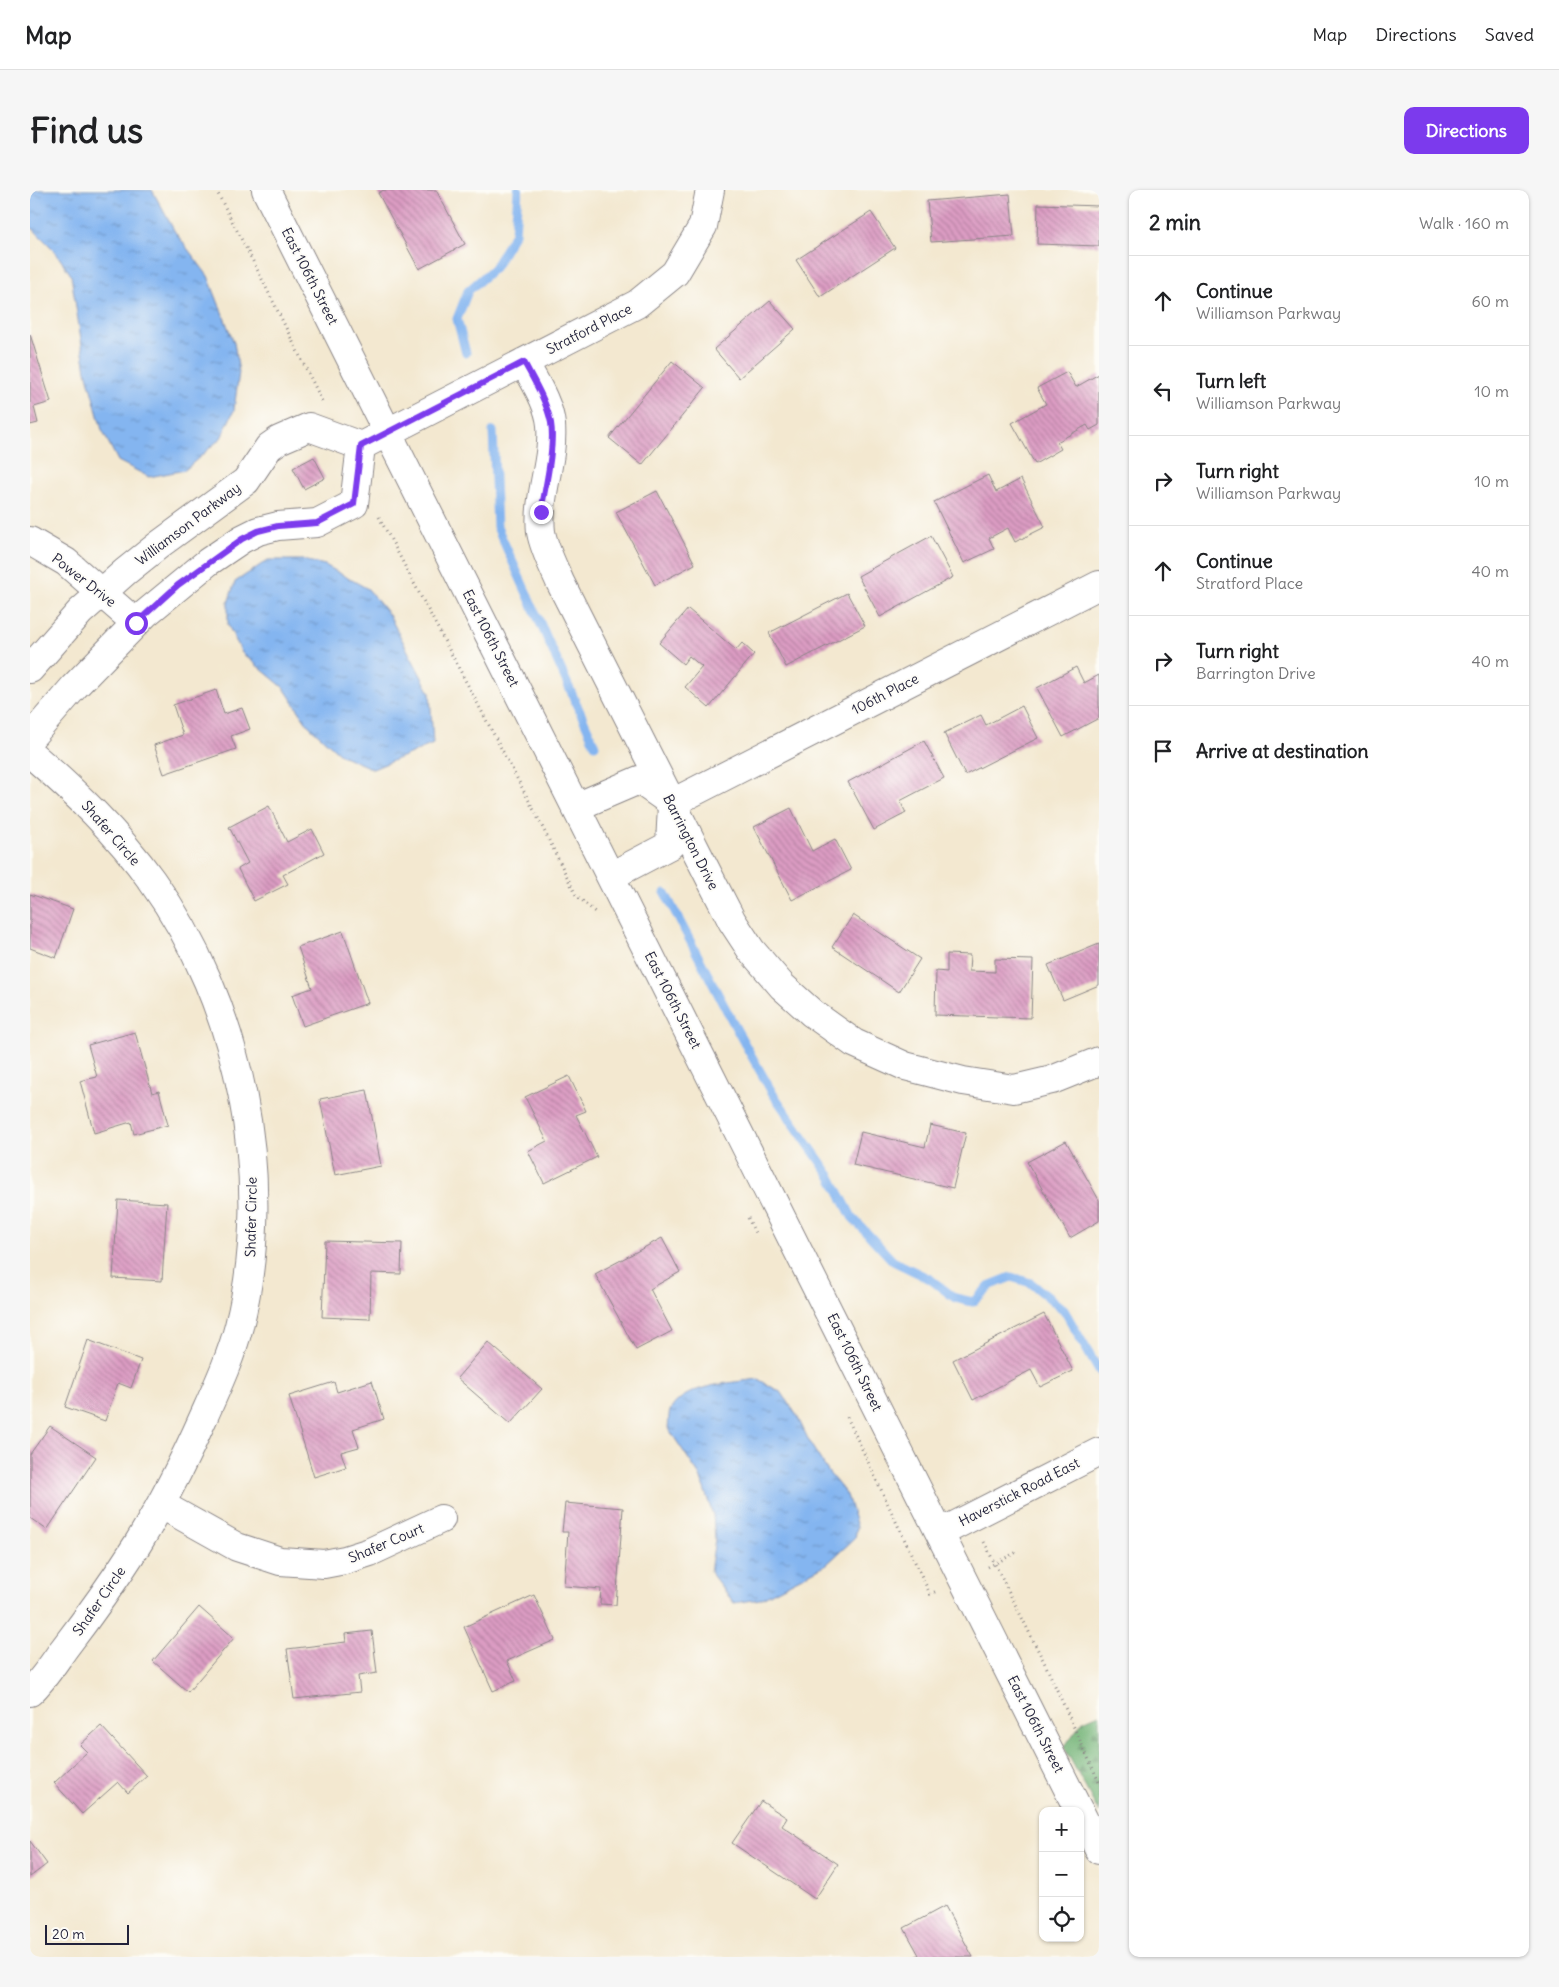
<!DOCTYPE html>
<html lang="en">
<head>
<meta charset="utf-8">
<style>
	:root { --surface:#fff; --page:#f6f6f6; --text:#202124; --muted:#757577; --line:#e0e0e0; --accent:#7c3aed }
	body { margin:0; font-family:Delius,sans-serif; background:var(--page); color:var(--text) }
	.controls { position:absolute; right:15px; bottom:15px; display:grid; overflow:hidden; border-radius:10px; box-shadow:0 1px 4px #0004 }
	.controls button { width:45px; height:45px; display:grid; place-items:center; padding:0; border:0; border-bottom:1px solid var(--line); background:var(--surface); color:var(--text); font:25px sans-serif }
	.scale { position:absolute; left:15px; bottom:12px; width:84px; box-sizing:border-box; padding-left:5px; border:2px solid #22223b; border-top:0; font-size:14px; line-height:18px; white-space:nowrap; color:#22223b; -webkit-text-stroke:4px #fdfcf7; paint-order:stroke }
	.stop { position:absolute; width:15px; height:15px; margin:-11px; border:4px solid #7c3aed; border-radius:50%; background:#fff }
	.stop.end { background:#7c3aed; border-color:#fff; box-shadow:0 1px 5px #0008 }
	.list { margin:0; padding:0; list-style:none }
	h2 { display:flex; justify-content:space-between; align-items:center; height:65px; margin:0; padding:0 20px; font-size:21px }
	h2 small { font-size:16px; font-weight:400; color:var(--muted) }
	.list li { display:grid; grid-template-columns:32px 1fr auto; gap:15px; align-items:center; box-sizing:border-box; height:90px; padding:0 20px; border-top:1px solid var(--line) }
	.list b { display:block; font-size:19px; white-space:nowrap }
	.list p { margin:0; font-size:16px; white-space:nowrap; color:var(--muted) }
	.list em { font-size:16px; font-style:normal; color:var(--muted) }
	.icon { flex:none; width:28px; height:28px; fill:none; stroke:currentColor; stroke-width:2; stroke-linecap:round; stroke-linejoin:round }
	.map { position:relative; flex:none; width:1069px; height:1767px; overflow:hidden; border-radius:10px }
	header { display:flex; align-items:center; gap:30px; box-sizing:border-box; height:70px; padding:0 25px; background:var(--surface); border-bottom:1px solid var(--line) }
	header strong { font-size:24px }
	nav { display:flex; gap:28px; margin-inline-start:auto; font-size:18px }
	.intro { display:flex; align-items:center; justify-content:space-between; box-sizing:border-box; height:120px; padding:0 30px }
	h1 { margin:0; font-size:35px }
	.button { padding:12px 22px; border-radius:10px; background:var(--accent); color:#fff; font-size:18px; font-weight:700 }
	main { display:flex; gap:30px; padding:0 30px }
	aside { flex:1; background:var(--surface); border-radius:10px; box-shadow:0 1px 4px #0004 }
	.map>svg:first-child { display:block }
	.forest { fill:url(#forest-firs); stroke:#4a6b59 }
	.water { fill:url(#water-ripples); stroke:#536c96 }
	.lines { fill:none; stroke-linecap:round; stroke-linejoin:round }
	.stream { stroke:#84b5f0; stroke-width:9 }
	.building { fill:url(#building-back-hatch) }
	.minor-casing { stroke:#8a8586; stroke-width:30 }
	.path { stroke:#8a8586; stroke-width:3; stroke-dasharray:1 4; stroke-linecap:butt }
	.minor { stroke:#fff; stroke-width:28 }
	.route { stroke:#7c3aed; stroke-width:6 }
	.labels { text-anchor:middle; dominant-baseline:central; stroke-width:4; stroke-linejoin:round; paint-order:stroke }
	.street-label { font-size:14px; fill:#22223b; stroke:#fdfcf7 }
</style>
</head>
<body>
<header>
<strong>Map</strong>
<nav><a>Map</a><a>Directions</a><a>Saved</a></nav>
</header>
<div class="intro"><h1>Find us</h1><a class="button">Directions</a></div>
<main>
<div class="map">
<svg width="1069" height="1767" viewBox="0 0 1069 1767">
	<defs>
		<pattern id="forest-firs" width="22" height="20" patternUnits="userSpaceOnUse" patternTransform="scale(1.25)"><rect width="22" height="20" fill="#73b477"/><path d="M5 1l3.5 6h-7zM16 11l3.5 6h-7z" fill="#5e9263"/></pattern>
		<pattern id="water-ripples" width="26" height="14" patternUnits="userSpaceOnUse" patternTransform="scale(1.25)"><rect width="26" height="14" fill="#84b5f0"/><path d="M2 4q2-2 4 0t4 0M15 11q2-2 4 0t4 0" fill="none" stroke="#6c93c4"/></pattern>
		<pattern id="building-back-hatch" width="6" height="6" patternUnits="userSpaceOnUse" patternTransform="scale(1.25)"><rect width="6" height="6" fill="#dc9cc3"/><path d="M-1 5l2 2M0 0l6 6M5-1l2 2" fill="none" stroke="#b27fa0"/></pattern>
	</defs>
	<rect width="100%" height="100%" fill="#fdfcf7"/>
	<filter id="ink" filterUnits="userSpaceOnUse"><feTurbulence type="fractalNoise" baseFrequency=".02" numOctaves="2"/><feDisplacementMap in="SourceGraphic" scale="10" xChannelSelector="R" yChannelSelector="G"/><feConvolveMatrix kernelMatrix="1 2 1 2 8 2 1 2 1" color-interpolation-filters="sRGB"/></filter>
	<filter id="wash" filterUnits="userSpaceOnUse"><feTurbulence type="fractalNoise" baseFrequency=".0096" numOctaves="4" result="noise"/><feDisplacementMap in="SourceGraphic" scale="20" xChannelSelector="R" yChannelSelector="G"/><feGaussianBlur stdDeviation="1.12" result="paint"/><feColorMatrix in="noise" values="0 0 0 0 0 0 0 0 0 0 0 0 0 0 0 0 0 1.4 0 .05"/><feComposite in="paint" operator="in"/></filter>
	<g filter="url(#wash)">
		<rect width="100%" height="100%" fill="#f3e8d0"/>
		<!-- forest -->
		<path class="forest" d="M1069,1524V1623L1034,1557L1053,1531Z"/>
		<!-- water -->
		<path class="water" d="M0,0H122L145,42L178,86L204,153L209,182L204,220L191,248L155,280L119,287L88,271L72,240L56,181L41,85L24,60L0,36Z
			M238,370H273L295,375L338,399L359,425L400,503L403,554L343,579L311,565L279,536L254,498L212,463L198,435V413L205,392Z
			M728,1189L752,1203L767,1226L781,1255L799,1283L817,1305L827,1337L825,1348L797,1374L730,1409L704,1413L680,1382L685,1349L683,1325L670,1286L638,1238C639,1232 638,1224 641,1219C656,1194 702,1193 728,1189Z"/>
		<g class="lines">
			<!-- stream -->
			<path class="stream" d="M436,163L427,129L438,101L464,78L485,43L488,0
				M463,241L467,337L565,555
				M635,703L708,842L743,904L801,987L822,1027L863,1071L900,1089L925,1108L943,1112L961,1095L981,1087L1001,1093L1034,1120L1069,1181"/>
		</g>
		<g id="blocks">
			<!-- building -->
			<path class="building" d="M354,0H406L435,54L389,79L348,3Z
				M980,4L984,46L901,52L897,11Z
				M1008,14L1069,16V56L1007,54Z
				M841,22L865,58L790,107L766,70Z
				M740,111L765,139L709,188L684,159Z
				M0,144L21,212L4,217L8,233L0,235Z
				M642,171L675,198L612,275L579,248Z
				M1037,182L1046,197L1069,184V235L1060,240L1057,235L1027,252L1031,259L1005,274L982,233L1016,214L1007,198Z
				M284,267L295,288L274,299L263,278Z
				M958,285L966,302L991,289L1015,337L985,352L978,338L959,348L964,359L934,373L904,312Z
				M627,301L665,374L625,395L586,322Z
				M901,346L923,387L850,427L828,386Z
				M817,403L835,436L756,477L739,443Z
				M658,419L706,460L712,453L724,464L679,518L655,497L672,477L659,466L653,474L629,453Z
				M1046,477L1054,493L1069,485V528L1033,547L1007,498Z
				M186,500L194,524L212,518L220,539L201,546L206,559L134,584L124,555L153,545L143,515Z
				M992,516L1008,548L935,585L914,543L951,525L956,535Z
				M894,551L914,588L870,611L876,623L844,640L818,592Z
				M239,616L257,652L282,639L294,663L253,685L258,694L224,711L208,679L218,673L199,637Z
				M761,618L782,661L805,649L821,680L762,710L724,637Z
				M0,704L43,719L26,768L0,758Z
				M823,725L890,769L869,802L802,757Z
				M313,741L338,813L273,836L262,805L282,798L268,757Z
				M1069,754V795L1033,810L1018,775Z
				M917,764L940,765L939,781L965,782V769L1003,770L1001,828L905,825L906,781L917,782Z
				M105,842L122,903L129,901L138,935L104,944L101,932L64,943L50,891L67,887L58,855Z
				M539,886L556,921L546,925L567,967L514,993L498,961L517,951L495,907Z
				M337,900L351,976L305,985L290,909Z
				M900,935L936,943L923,998L823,975L831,942L895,957Z
				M1036,951L1069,1010V1031L1040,1048L997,972Z
				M88,1010L137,1013L132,1091L83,1088Z
				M632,1048L650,1082L620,1099L642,1141L606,1160L565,1084Z
				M295,1051L372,1053L371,1084L341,1083L340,1129L292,1127Z
				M1014,1124L1043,1181L1010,1197L1001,1180L943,1210L923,1170Z
				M58,1150L111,1170L101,1198L88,1193L75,1231L35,1217Z
				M458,1152L512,1199L480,1234L427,1188Z
				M342,1191L354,1229L323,1239L329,1257L311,1262L316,1277L284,1287L259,1206L304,1192L307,1202Z
				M20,1236L66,1267L17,1340L0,1328V1264Z
				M535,1313L593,1318L586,1415L570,1414L571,1399L534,1396L538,1342H532Z
				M504,1405L525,1450L477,1471L486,1491L463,1501L434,1437Z
				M169,1417L204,1448L158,1502L123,1471Z
				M342,1441L347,1483L328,1486L330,1502L264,1509L257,1459L316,1452L315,1444Z
				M71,1536L117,1586L98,1603L88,1592L52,1624L24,1593L57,1562L50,1555Z
				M731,1611L757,1628L752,1636L808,1674L785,1709L702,1653Z
				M0,1651L17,1674L0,1687Z
				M915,1716L943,1767H884L889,1765L874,1738Z"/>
		</g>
	</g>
	<g filter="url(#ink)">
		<use href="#blocks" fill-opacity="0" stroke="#8a8586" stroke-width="1"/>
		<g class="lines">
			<!-- minor casing -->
			<g class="minor-casing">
				<path id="minor" d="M236,0L1049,1621
					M494,172C504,191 519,213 521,235C524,271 507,306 511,342C514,359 523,376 530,392L684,696L702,731L721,760L752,796L782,823L824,853L875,876L933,891L984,899L1022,890L1069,871
					M0,351L36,372L106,433
					M0,479L50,422L95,382L130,354L216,291L239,257L249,250L279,237L331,256L607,114L645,83L673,36L680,0
					M0,548L44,497L115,424L178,372L212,349L228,341L248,336L287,333L324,314L331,256
					M0,563C45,602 87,642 122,691C210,813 246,989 209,1136C201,1167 187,1197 174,1226C154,1271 133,1313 107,1355C84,1391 59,1426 33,1460C23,1474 13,1490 0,1502
					M642,613L1069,395
					M546,617L609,590L639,611
					M581,686L640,655L642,615
					M132,1315L207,1357L250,1371L294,1374L315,1370L340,1362L411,1329
					M910,1343L1069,1262
					M1050,1622L1069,1660"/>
			</g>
			<!-- path -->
			<path class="path" d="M186,0L228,81L292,211
				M349,327L508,628L546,705L566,723
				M718,1028L726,1045
				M817,1227L900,1404L907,1401
				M954,1352L1016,1476L1069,1592
				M958,1377L989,1361"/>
			<!-- minor -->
			<use href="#minor" class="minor"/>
		</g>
	</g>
	<g class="lines" filter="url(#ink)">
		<!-- route -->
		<path class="route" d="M106,433L148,395L212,349L228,341L248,336L287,333L324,314L331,256L494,172C504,191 517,212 521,233C525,257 515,298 511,322"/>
	</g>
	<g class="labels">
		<!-- street labels -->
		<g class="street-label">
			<text transform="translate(280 86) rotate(63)">East 106th Street</text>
			<text transform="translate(559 139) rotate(-27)">Stratford Place</text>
			<text transform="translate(158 334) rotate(-37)">Williamson Parkway</text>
			<text transform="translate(54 390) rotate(38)">Power Drive</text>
			<text transform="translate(461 448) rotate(63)">East 106th Street</text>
			<text transform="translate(855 504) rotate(-27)">106th Place</text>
			<text transform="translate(81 643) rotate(49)">Shafer Circle</text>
			<text transform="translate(661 652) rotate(63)">Barrington Drive</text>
			<text transform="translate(643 810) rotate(63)">East 106th Street</text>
			<text transform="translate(221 1027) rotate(-89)">Shafer Circle</text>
			<text transform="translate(825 1172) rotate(64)">East 106th Street</text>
			<text transform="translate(989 1302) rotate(-27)">Haverstick Road East</text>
			<text transform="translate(356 1353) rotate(-23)">Shafer Court</text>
			<text transform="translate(69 1411) rotate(-55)">Shafer Circle</text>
			<text transform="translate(1006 1534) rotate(63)">East 106th Street</text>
		</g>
	</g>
</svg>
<div class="controls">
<button>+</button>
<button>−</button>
<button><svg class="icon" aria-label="locate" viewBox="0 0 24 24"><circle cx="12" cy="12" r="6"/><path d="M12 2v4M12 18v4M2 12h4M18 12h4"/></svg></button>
</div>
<div class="scale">20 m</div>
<div class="stop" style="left:106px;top:433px"></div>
<div class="stop end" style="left:511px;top:322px"></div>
</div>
<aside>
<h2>2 min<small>Walk · 160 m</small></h2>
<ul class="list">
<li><svg class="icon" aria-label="ahead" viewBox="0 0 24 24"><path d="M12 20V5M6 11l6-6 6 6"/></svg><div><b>Continue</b><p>Williamson Parkway</p></div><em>60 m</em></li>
<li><svg class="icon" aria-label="left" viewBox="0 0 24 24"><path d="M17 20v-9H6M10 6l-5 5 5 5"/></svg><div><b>Turn left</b><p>Williamson Parkway</p></div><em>10 m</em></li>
<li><svg class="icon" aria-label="right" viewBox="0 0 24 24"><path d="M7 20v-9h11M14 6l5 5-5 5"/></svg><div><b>Turn right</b><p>Williamson Parkway</p></div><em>10 m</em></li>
<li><svg class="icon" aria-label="ahead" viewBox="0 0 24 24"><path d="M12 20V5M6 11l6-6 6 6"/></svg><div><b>Continue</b><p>Stratford Place</p></div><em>40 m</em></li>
<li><svg class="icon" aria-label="right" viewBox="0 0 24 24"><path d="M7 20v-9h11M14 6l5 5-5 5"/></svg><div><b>Turn right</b><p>Barrington Drive</p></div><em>40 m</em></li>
<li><svg class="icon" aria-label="arrive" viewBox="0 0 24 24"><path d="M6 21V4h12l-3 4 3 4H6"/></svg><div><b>Arrive at destination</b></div></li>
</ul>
</aside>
</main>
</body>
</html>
